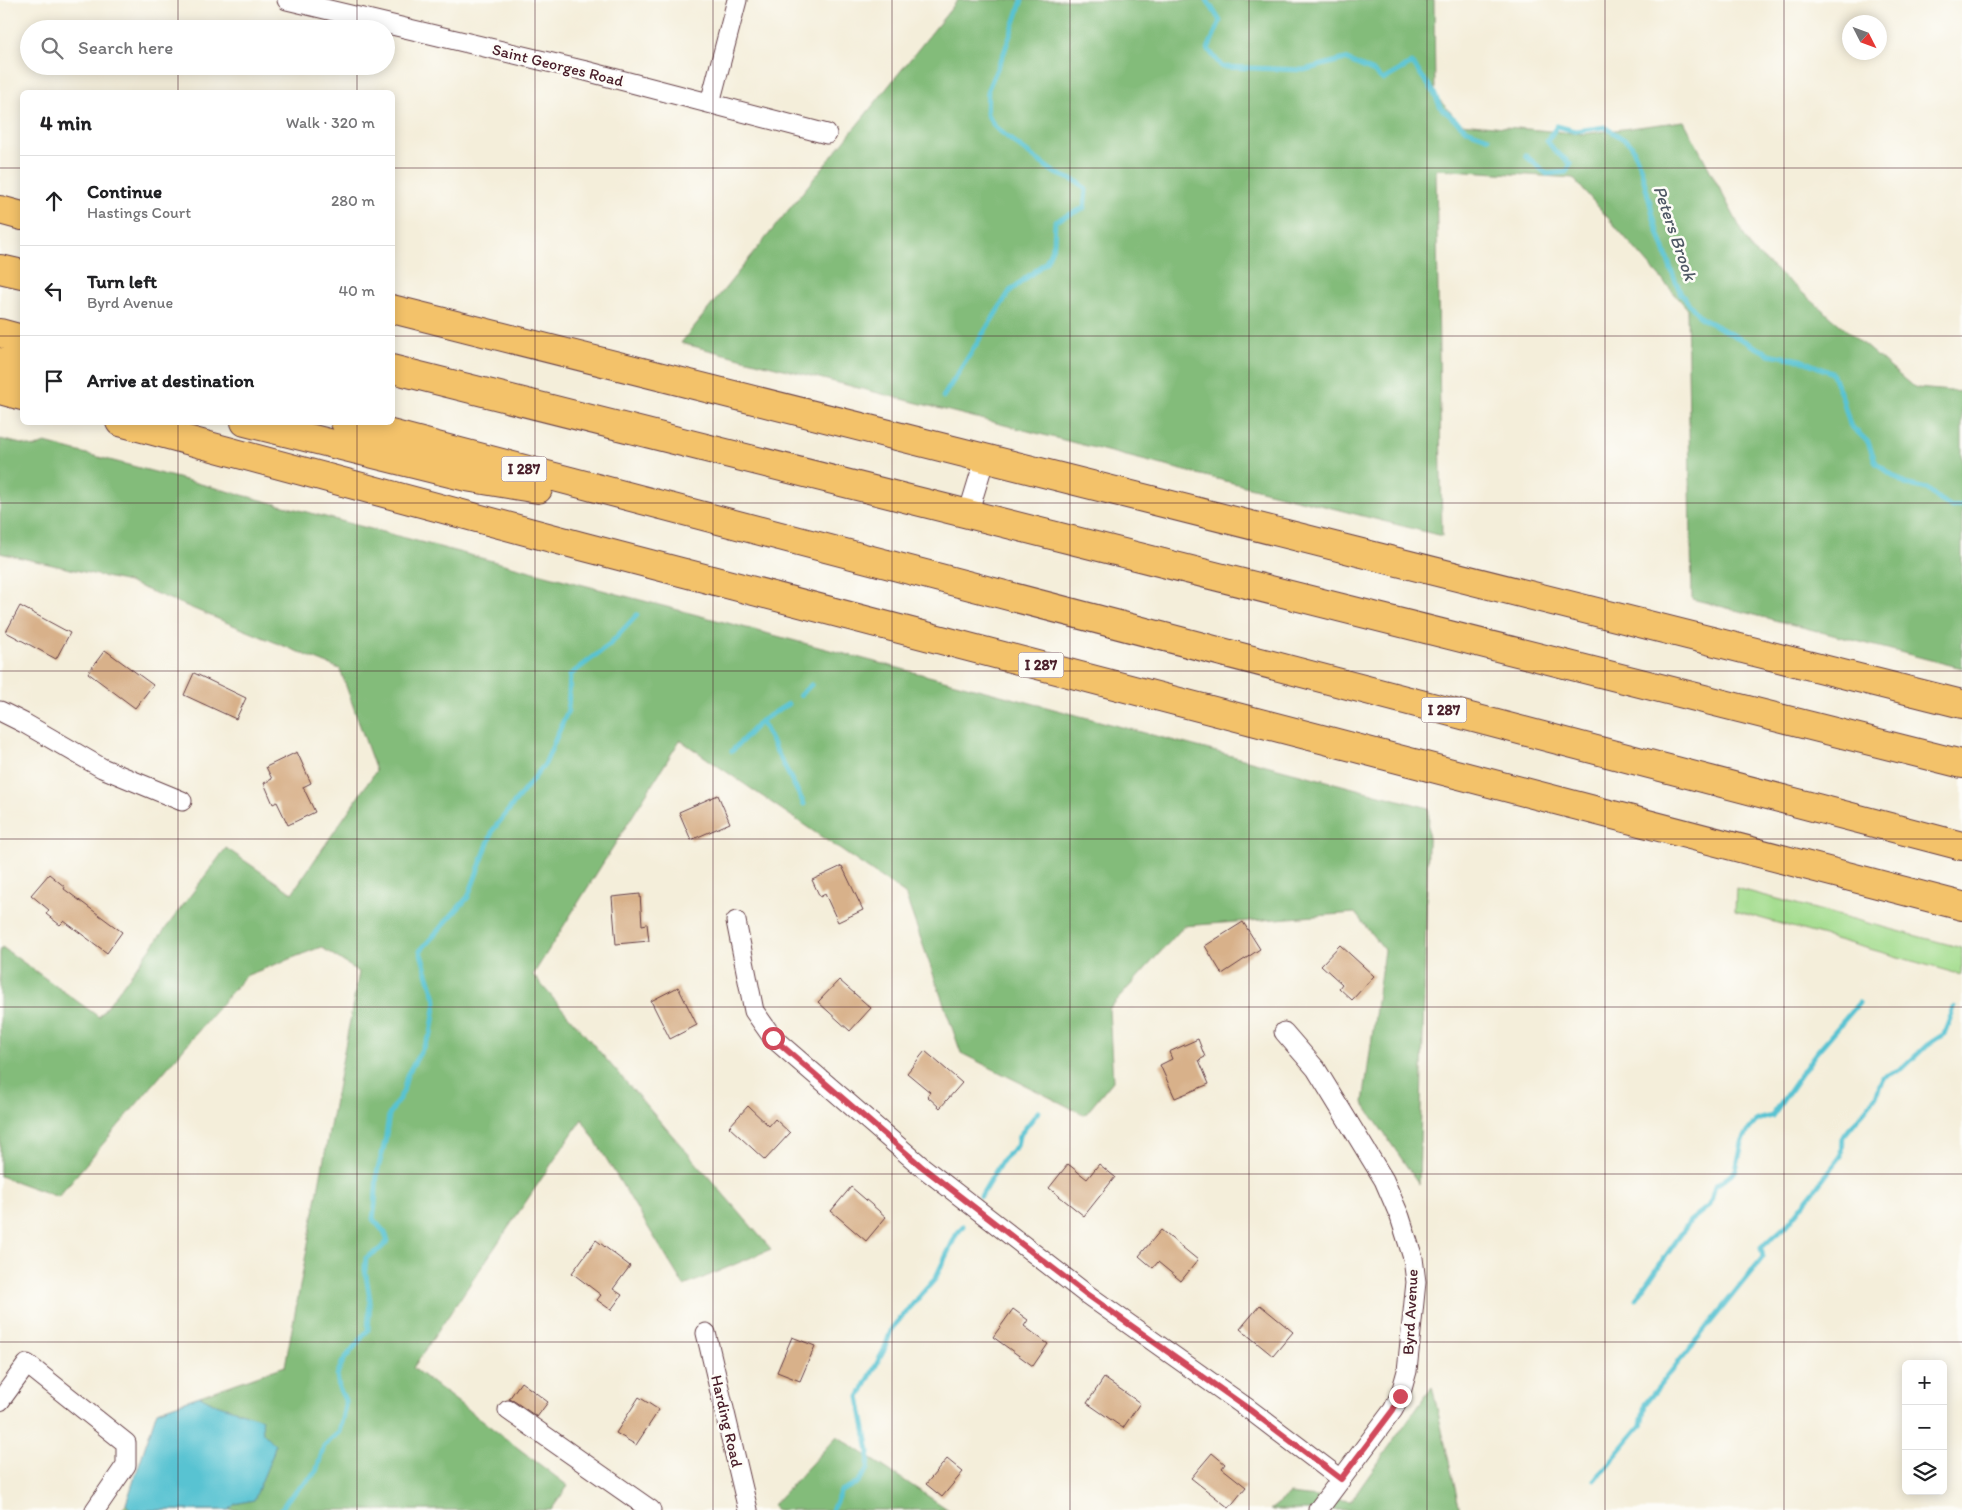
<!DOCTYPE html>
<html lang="en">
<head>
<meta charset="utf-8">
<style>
	:root { --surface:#fff; --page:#f6f6f6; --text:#202124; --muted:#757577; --line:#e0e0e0 }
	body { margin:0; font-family:Itim,sans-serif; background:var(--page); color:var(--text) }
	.controls { position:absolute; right:15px; bottom:15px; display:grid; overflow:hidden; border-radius:8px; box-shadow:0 2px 12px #0003 }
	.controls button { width:45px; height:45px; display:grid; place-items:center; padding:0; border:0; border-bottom:1px solid var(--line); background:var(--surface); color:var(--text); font:25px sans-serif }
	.compass { position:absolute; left:1842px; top:15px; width:45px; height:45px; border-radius:50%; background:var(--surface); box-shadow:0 2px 12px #0003; rotate:132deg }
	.stop { position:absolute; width:15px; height:15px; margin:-11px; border:4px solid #d1495b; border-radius:50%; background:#fff }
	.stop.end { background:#d1495b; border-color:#fff; box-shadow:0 1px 5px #0008 }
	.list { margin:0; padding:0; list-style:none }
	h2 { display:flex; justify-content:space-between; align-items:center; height:65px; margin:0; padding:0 20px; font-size:21px }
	h2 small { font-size:16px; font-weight:400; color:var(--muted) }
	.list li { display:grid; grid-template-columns:32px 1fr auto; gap:15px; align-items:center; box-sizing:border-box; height:90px; padding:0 20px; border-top:1px solid var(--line) }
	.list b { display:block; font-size:19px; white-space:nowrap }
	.list p { margin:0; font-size:16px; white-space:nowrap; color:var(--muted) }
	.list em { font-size:16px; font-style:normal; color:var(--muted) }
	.icon { flex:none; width:28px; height:28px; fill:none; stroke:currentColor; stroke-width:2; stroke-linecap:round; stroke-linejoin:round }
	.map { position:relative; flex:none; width:1962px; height:1510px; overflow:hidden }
	.search { position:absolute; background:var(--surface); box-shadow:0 2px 12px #0003; left:20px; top:20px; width:375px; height:55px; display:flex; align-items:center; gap:12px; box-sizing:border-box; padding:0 18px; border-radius:28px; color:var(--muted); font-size:19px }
	.panel { position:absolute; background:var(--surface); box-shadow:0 2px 12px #0003; left:20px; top:90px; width:375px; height:335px; border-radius:8px }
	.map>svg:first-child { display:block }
	.green { fill:#a4dd8f; stroke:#777e5d }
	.forest { fill:#83bc7a; stroke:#666e52 }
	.water { fill:#58c3d2; stroke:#51717e }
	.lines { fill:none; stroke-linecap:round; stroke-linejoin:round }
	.stream { stroke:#58c3d2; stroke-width:5 }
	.building { fill:#d8b18a }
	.minor-casing { stroke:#643e45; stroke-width:21 }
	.highway-casing { stroke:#643e45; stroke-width:30 }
	.minor { stroke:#fff; stroke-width:19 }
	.highway { stroke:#f3c26a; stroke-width:28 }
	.route { stroke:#d1495b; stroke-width:6 }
	.grid { fill:none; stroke:#4a1f2b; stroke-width:1; stroke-opacity:0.55 }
	.labels { text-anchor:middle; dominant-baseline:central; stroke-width:5; stroke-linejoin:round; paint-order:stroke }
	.shield { fill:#fdfcf7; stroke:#806168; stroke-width:1 }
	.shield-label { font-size:15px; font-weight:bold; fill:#4a1f2b }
	.street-label { font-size:16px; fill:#4a1f2b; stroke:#fdfcf7 }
	.water-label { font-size:18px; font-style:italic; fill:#4f5865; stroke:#fdfcf7 }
</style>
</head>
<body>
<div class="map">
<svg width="1962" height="1510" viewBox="0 0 1962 1510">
	<rect width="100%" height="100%" fill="#fdfcf7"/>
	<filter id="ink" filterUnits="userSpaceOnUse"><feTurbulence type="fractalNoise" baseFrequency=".02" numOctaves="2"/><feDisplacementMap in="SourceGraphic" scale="10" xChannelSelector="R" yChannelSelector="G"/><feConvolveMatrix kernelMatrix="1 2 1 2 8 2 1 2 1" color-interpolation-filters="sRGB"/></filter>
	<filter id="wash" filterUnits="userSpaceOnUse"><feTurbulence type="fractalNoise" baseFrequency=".0096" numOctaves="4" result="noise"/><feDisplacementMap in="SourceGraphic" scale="20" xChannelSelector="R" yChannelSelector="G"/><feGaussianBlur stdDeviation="1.12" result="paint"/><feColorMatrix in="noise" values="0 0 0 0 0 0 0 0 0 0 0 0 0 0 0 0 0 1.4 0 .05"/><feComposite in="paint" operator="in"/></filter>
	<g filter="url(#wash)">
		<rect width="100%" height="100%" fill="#f4eeda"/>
		<!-- green -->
		<path class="green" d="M1736,888L1962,948V975L1735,911Z"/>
		<!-- forest -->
		<path class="forest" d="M958,0H1434L1435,95L1460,123L1584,134L1684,121L1752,250L1911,385L1917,388L1962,392V668L1692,599L1687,308L1573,178L1436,169L1442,536L681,343Z
			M0,439L34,447L45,443L1429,808L1419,1184L1363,1103L1384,950L1355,913L1184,926L1109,1009L1113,1081L1085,1115L961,1053L905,894L680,740L533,975L771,1249L684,1286L582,1119L413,1368L568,1486L551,1510H122L126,1504L157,1411L285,1366L359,972L321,947L245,976L58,1197L0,1176V950L2,947L99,1017L226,848L292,893L376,771L340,669L128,582L0,553Z
			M1432,1386L1460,1510H1270L1290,1494L1351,1501Z
			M837,1436L949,1510H777L772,1506Z"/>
		<!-- water -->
		<path class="water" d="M200,1396L213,1403L262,1419L263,1433L275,1445L273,1454L254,1500L235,1504L229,1510H131L126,1504L157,1411Z"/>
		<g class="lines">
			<!-- stream -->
			<path class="stream" d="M1207,0L1220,21L1208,49L1222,67L1304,70L1345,59L1374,72L1383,80L1412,63L1433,91L1441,108L1467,130L1489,138
				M1526,156L1547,174L1566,172L1571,164L1556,152L1547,141L1557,126L1575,131L1605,127L1631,144L1641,169L1656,226L1672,272L1681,294L1701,318L1769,354L1801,360L1832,373L1842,397L1850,425L1868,442L1876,463L1905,484L1927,489L1940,500L1952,507L1962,505
				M943,397L1010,291L1046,262L1054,244L1055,221L1084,208L1086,190L1078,182L1055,173L1016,144L995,127L987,114L988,89L1004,53L1022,0
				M800,695L811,685
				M761,721L804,804
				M732,751L761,721L788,704
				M981,1196L1003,1159L1017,1146L1019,1136L1038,1112
				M1636,1299L1690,1221L1710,1205L1715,1186L1736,1170L1742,1143L1748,1131L1757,1120L1772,1116L1815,1054L1859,1003
				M1595,1480L1641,1425L1645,1404L1763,1257L1761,1248L1789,1223L1841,1156L1842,1138L1876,1096L1883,1077L1903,1068L1927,1045L1944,1034L1954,1008
				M281,1510L288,1499L316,1472L324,1446L339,1432L345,1406V1400L339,1388L337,1375L343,1361L368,1330L370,1300L365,1269L366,1258L380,1249L388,1241L385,1233L373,1219L375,1205L377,1173L385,1142L389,1115L403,1092L407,1075L431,1034L436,1001L420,951L468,897L493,830L545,764L568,710L570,675L608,646L637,615
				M832,1510L841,1491L857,1483L868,1469L869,1451L859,1397L884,1350L892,1328L935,1279L956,1235L963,1226"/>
		</g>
		<g id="blocks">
			<!-- building -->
			<path class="building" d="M20,606L70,633L56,659L6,632Z
				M105,650L153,685L135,708L88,673Z
				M194,673L246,698L236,719L184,695Z
				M297,752L311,783L303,787L315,812L288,825L277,802L273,804L264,783L272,779L266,767Z
				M718,795L730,823L691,840L679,812Z
				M842,866L863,910L838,922L825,894L820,897L812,880Z
				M49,874L65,887L64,889L122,932L107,953L64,921L60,925L46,914L49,910L31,895Z
				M640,894L642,925L647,924L649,941L616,944L612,897Z
				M1243,922L1260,949L1222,974L1205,946Z
				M1340,945L1374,976L1352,1000L1339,988L1342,984L1321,965Z
				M839,980L871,1008L850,1031L818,1002Z
				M678,987L697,1025L670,1039L651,1001Z
				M1198,1039L1205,1057L1199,1060L1209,1084L1175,1098L1160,1065L1172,1059L1169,1052Z
				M925,1051L962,1083L940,1108L927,1096L930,1092L907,1073Z
				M748,1106L769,1126L775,1119L790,1133L765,1160L729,1127Z
				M1068,1164L1087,1179L1099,1164L1115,1177L1084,1216L1049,1188Z
				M851,1187L886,1217L866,1241L831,1211Z
				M1161,1230L1198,1260L1181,1281L1158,1262L1153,1268L1139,1256Z
				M596,1240L630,1266L613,1289L622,1295L611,1310L597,1300L601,1295L572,1273Z
				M1260,1305L1293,1332L1273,1356L1240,1329Z
				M1013,1309L1028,1320L1024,1326L1048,1344L1033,1366L993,1337Z
				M792,1337L815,1346L800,1381L777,1372Z
				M1104,1378L1140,1403L1123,1428L1087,1403Z
				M521,1382L548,1402L537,1417L514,1401L509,1399Z
				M639,1397L659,1410L636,1445L616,1433Z
				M1212,1453L1225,1464L1222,1468L1246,1487L1229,1508L1191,1478Z
				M947,1459L963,1472L942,1497L926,1484Z"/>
		</g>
	</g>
	<g filter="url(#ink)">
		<use href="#blocks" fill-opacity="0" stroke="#643e45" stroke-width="1"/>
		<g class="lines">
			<!-- minor casing -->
			<g class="minor-casing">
				<path id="minor" d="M287,0L586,71L827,134
					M710,103L737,0
					M968,514L985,458
					M0,711L24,723L102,768L182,801
					M736,921L754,1011L773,1038L921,1166L1085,1293L1250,1410L1341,1479
					M1284,1032L1316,1069L1384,1180L1400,1217L1413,1258L1416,1282L1407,1371L1400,1396L1393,1410L1318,1510
					M706,1333L748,1510
					M0,1401L27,1364L126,1443V1465L95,1510
					M508,1410L651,1510"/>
			</g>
			<!-- highway casing -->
			<g class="highway-casing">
				<path id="highway" d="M0,210L22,216
					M0,269L22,274
					M392,309L1962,704
					M0,333L22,339
					M0,362L22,368
					M392,369L1962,764
					M0,390L22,396
					M120,422L581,546L1962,906
					M245,422L466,477L538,489
					M345,422L1962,846"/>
			</g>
			<!-- minor -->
			<use href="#minor" class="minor"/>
			<!-- highway -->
			<use href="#highway" class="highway"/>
		</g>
	</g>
	<g class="lines" filter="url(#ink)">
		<!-- route -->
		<path class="route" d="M773,1038L921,1166L1085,1293L1250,1410L1341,1479L1393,1410L1400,1396"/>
	</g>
	<!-- grid -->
	<path class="grid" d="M178,0V29M357,0V29M535,0V1510M713,0V1510M892,0V1510M1070,0V1510M1249,0V1510M1427,0V1510M1605,0V1510M1784,0V1510M178,66V92M357,66V92M0,168H22M392,168H1962M0,336H22M392,336H1962M178,422V1510M357,422V1510M0,503H1962M0,671H1962M0,839H1962M0,1007H1962M0,1174H1962M0,1342H1962"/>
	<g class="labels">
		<!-- shield labels -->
		<g class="shield">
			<rect x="501.5" y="456.5" width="45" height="25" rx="4"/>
			<rect x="1018.5" y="652.5" width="45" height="25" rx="4"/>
			<rect x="1421.5" y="697.5" width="45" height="25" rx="4"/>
		</g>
		<g class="shield-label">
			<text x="524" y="469">I 287</text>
			<text x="1041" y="665">I 287</text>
			<text x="1444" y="710">I 287</text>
		</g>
		<!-- street labels -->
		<g class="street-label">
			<text transform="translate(558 65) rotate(14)">Saint Georges Road</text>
			<text transform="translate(1410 1312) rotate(-87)">Byrd Avenue</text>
			<text transform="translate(727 1421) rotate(77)">Harding Road</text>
		</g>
		<!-- water labels -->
		<g class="water-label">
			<text transform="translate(1675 233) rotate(71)">Peters Brook</text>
		</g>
	</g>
</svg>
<div class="controls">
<button>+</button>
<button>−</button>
<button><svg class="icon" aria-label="layers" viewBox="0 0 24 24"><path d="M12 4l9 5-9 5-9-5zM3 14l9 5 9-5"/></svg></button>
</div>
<svg class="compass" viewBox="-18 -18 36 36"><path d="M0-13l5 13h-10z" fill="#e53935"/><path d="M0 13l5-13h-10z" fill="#757577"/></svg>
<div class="stop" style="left:773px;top:1038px"></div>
<div class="stop end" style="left:1400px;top:1396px"></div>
<div class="search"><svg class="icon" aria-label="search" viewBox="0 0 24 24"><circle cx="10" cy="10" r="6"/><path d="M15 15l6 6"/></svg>Search here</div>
<section class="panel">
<h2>4 min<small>Walk · 320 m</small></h2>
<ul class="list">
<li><svg class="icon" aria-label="ahead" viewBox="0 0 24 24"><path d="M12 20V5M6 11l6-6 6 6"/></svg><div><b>Continue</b><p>Hastings Court</p></div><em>280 m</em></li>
<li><svg class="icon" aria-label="left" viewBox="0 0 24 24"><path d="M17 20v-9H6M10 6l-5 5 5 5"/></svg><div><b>Turn left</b><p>Byrd Avenue</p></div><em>40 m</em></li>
<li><svg class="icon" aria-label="arrive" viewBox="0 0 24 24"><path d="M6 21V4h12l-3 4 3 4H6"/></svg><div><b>Arrive at destination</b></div></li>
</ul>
</section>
</div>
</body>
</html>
